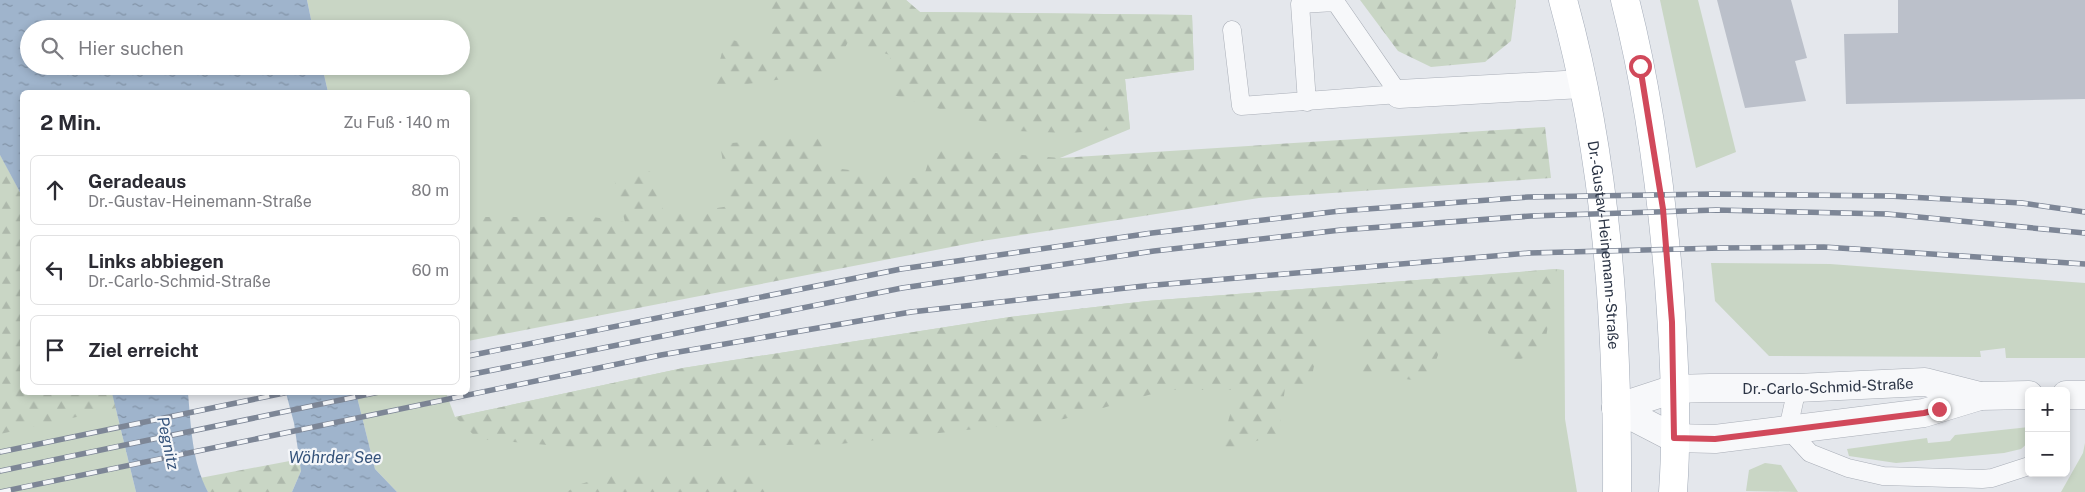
<!DOCTYPE html>
<html lang="de">
<head>
<meta charset="utf-8">
<style>
	:root { --surface:#fff; --page:#f7f7f7; --text:#2b2b33; --muted:#7c7c81; --line:#e1e1e2 }
	body { margin:0; font-family:"Public Sans",sans-serif; background:var(--page); color:var(--text) }
	.controls { position:absolute; right:15px; bottom:15px; display:grid; overflow:hidden; border-radius:8px; box-shadow:0 2px 8px #0003 }
	.controls button { width:45px; height:45px; display:grid; place-items:center; padding:0; border:0; border-bottom:1px solid var(--line); background:var(--surface); color:var(--text); font:25px sans-serif }
	.stop { position:absolute; width:15px; height:15px; margin:-11px; border:4px solid #d1495b; border-radius:50%; background:#fff }
	.stop.end { background:#d1495b; border-color:#fff; box-shadow:0 1px 5px #0008 }
	.list { margin:0; padding:0; list-style:none }
	h2 { display:flex; justify-content:space-between; align-items:center; height:65px; margin:0; padding:0 20px; font-size:21px }
	h2 small { font-size:16px; font-weight:400; color:var(--muted) }
	.list li { display:grid; grid-template-columns:32px 1fr auto; gap:15px; align-items:center; box-sizing:border-box; height:70px; margin:0 10px 10px; padding:0 10px; border:1px solid var(--line); border-radius:8px }
	.list b { display:block; font-size:19px; white-space:nowrap }
	.list p { margin:0; font-size:16px; white-space:nowrap; color:var(--muted) }
	.list em { font-size:16px; font-style:normal; color:var(--muted) }
	.icon { flex:none; width:28px; height:28px; fill:none; stroke:currentColor; stroke-width:2; stroke-linecap:round; stroke-linejoin:round }
	.map { position:relative; flex:none; width:2085px; height:492px; overflow:hidden }
	.search { position:absolute; background:var(--surface); box-shadow:0 2px 8px #0003; left:20px; top:20px; width:450px; height:55px; display:flex; align-items:center; gap:12px; box-sizing:border-box; padding:0 18px; border-radius:28px; color:var(--muted); font-size:19px }
	.panel { position:absolute; background:var(--surface); box-shadow:0 2px 8px #0003; left:20px; top:90px; width:450px; height:305px; border-radius:8px }
	.map>svg:first-child { display:block }
	.green { fill:#c9d6c5 }
	.forest { fill:url(#forest-firs) }
	.water { fill:url(#water-ripples) }
	.building { fill:#bbc0ca }
	.lines { fill:none; stroke-linecap:round; stroke-linejoin:round }
	.service-casing { stroke:#a9aeb7; stroke-width:19 }
	.minor-casing { stroke:#a9aeb7; stroke-width:29 }
	.primary-casing { stroke:#a3abb8; stroke-width:29 }
	.service { stroke:#f7f8fa; stroke-width:18 }
	.minor { stroke:#f7f8fa; stroke-width:28 }
	.primary { stroke:#fff; stroke-width:28 }
	.rail-casing { stroke:#7d8696; stroke-width:5.5 }
	.rail { stroke:#f4f6f9; stroke-width:4; stroke-dasharray:11; stroke-linecap:butt }
	.route { stroke:#d1495b; stroke-width:6 }
	.labels { text-anchor:middle; dominant-baseline:central; stroke-width:4.5; stroke-linejoin:round; paint-order:stroke }
	.street-label { font-size:15px; fill:#2b3445; stroke:#f4f6f9 }
	.water-label { font-size:16px; font-style:italic; fill:#34527a; stroke:#f4f6f9 }
</style>
</head>
<body>
<div class="map">
<svg width="2085" height="492" viewBox="0 0 2085 492">
	<defs>
		<pattern id="forest-firs" width="22" height="20" patternUnits="userSpaceOnUse" patternTransform="scale(1.25)"><rect width="22" height="20" fill="#c9d6c5"/><path d="M5 1l3.5 6h-7zM16 11l3.5 6h-7z" fill="#adb8ab"/></pattern>
		<pattern id="water-ripples" width="26" height="14" patternUnits="userSpaceOnUse" patternTransform="scale(1.25)"><rect width="26" height="14" fill="#9fb4cc"/><path d="M2 4q2-2 4 0t4 0M15 11q2-2 4 0t4 0" fill="none" stroke="#8293a7"/></pattern>
	</defs>
	<rect width="100%" height="100%" fill="#e4e7ec"/>
	<!-- green -->
	<path class="green" d="M307,0H906L920,12L1192,15L1194,70L1125,79L1130,129L1060,158L468,264V92H328L322,66H461V29H313Z
		M1660,0H1698L1736,152L1696,168Z
		M0,155L22,196V392L112,393L136,492H0Z
		M1711,263L1830,264L2085,283V358H2006L2005,348L1980,351L1981,357L1769,356L1715,301Z
		M1557,269L1564,270L1565,419L1577,492H397L375,469L356,393H446L455,417L683,368L1010,317L1147,301Z
		M2029,427V442L2021,449L2004,453L1896,463L1849,456L1847,449L1927,438L1928,443L1950,441L1955,435Z
		M2085,443V492H2061L2083,453Z
		M1765,463L1781,465L1798,492L1746,491L1749,470Z"/>
	<!-- forest -->
	<path class="forest" d="M748,0H906L920,12L1192,15L1194,70L1125,79L1130,129L1068,133L1014,131L893,95L890,55L848,42L832,72L712,89L726,38L767,50L774,12Z
		M1360,0H1516V2L1511,41L1485,62L1431,67L1398,51Z
		M1545,127L1551,178L1259,198L982,241L468,341V217H593L625,222L613,174L650,171L665,216L730,206L720,144L825,135V167L923,179L933,148L1060,158Z
		M0,155L22,196V392L112,393L117,408L0,434Z
		M1557,269L1544,350L1508,364L1481,322L1448,328L1428,382L1360,373L1359,326H1322L1309,391L1285,388L1279,433L1225,452L1224,436L1237,390H1166L1064,419L840,444L582,448L478,439L455,417L683,368L1010,317L1147,301Z
		M300,459L301,471L292,492H208L200,478Z
		M616,473H749L781,492H566L581,484Z"/>
	<!-- water -->
	<path class="water" d="M0,0H307L313,29H29V66H322L328,92H22V196L0,155Z
		M112,393H188C191,426 192,462 208,492H136Z
		M286,393H356L375,469L397,492H292L301,471L294,423Z"/>
	<!-- building -->
	<path class="building" d="M1717,0H1791L1807,58L1795,61L1806,101L1745,108Z
		M1898,0H2085V99L1846,104L1844,34L1898,33Z"/>
	<g class="lines">
		<!-- service casing -->
		<g class="service-casing">
			<path id="service" d="M1232,30L1241,106L1399,94L1334,0
				M1307,102L1300,4L1335,2
				M1797,388L1788,429L1810,453L1848,468L1883,476L1982,479L1992,478L2029,466"/>
		</g>
		<!-- minor casing -->
		<g class="minor-casing">
			<g id="minor">
				<path d="M1399,94L1582,84"/>
				<path d="M2066,395H2085"/>
				<path id="s1" d="M1616,408L1674,389L1710,388H1797L1925,382L1980,396L2029,395"/>
				<path d="M1616,408L1674,438L1715,439L1924,413L1980,396"/>
			</g>
		</g>
		<!-- primary casing -->
		<g class="primary-casing">
			<g id="primary">
				<path id="s2" d="M1563,0C1607,159 1618,328 1617,492"/>
				<path d="M1625,0C1649,93 1661,188 1669,284C1674,352 1678,423 1673,492"/>
			</g>
		</g>
		<!-- service -->
		<use href="#service" class="service"/>
		<!-- minor -->
		<use href="#minor" class="minor"/>
		<!-- primary -->
		<use href="#primary" class="primary"/>
		<!-- rail casing -->
		<g class="rail-casing">
			<path id="rail" d="M468,356L901,269L1152,233L1340,211L1528,197L1713,194L1889,196L2022,203L2085,212
				M468,375L902,288L1154,251L1341,230L1531,216L1716,210L1887,214L2085,233
				M0,452L289,392
				M0,471L379,392
				M0,492L661,355L911,312L1144,286L1529,253L1721,248L1824,247L2085,264"/>
		</g>
		<!-- rail -->
		<use href="#rail" class="rail"/>
	</g>
	<g class="lines">
		<!-- route -->
		<path class="route" d="M1640,66L1663,209L1672,322L1674,438L1715,439L1924,413L1939,409"/>
	</g>
	<g class="labels">
		<!-- street labels -->
		<g class="street-label">
			<text stroke="none"><textPath href="#s2" startOffset="249">Dr.-Gustav-Heinemann-Straße</textPath></text>
			<text stroke="none"><textPath href="#s1" startOffset="215">Dr.-Carlo-Schmid-Straße</textPath></text>
		</g>
		<!-- water labels -->
		<g class="water-label">
			<text transform="translate(168 443) rotate(78)">Pegnitz</text>
			<text x="335" y="457">Wöhrder See</text>
		</g>
	</g>
</svg>
<div class="controls">
<button>+</button>
<button>−</button>
</div>
<div class="stop" style="left:1640px;top:66px"></div>
<div class="stop end" style="left:1939px;top:409px"></div>
<div class="search"><svg class="icon" aria-label="search" viewBox="0 0 24 24"><circle cx="10" cy="10" r="6"/><path d="M15 15l6 6"/></svg>Hier suchen</div>
<section class="panel">
<h2>2 Min.<small>Zu Fuß · 140 m</small></h2>
<ul class="list">
<li><svg class="icon" aria-label="ahead" viewBox="0 0 24 24"><path d="M12 20V5M6 11l6-6 6 6"/></svg><div><b>Geradeaus</b><p>Dr.-Gustav-Heinemann-Straße</p></div><em>80 m</em></li>
<li><svg class="icon" aria-label="left" viewBox="0 0 24 24"><path d="M17 20v-9H6M10 6l-5 5 5 5"/></svg><div><b>Links abbiegen</b><p>Dr.-Carlo-Schmid-Straße</p></div><em>60 m</em></li>
<li><svg class="icon" aria-label="arrive" viewBox="0 0 24 24"><path d="M6 21V4h12l-3 4 3 4H6"/></svg><div><b>Ziel erreicht</b></div></li>
</ul>
</section>
</div>
</body>
</html>
